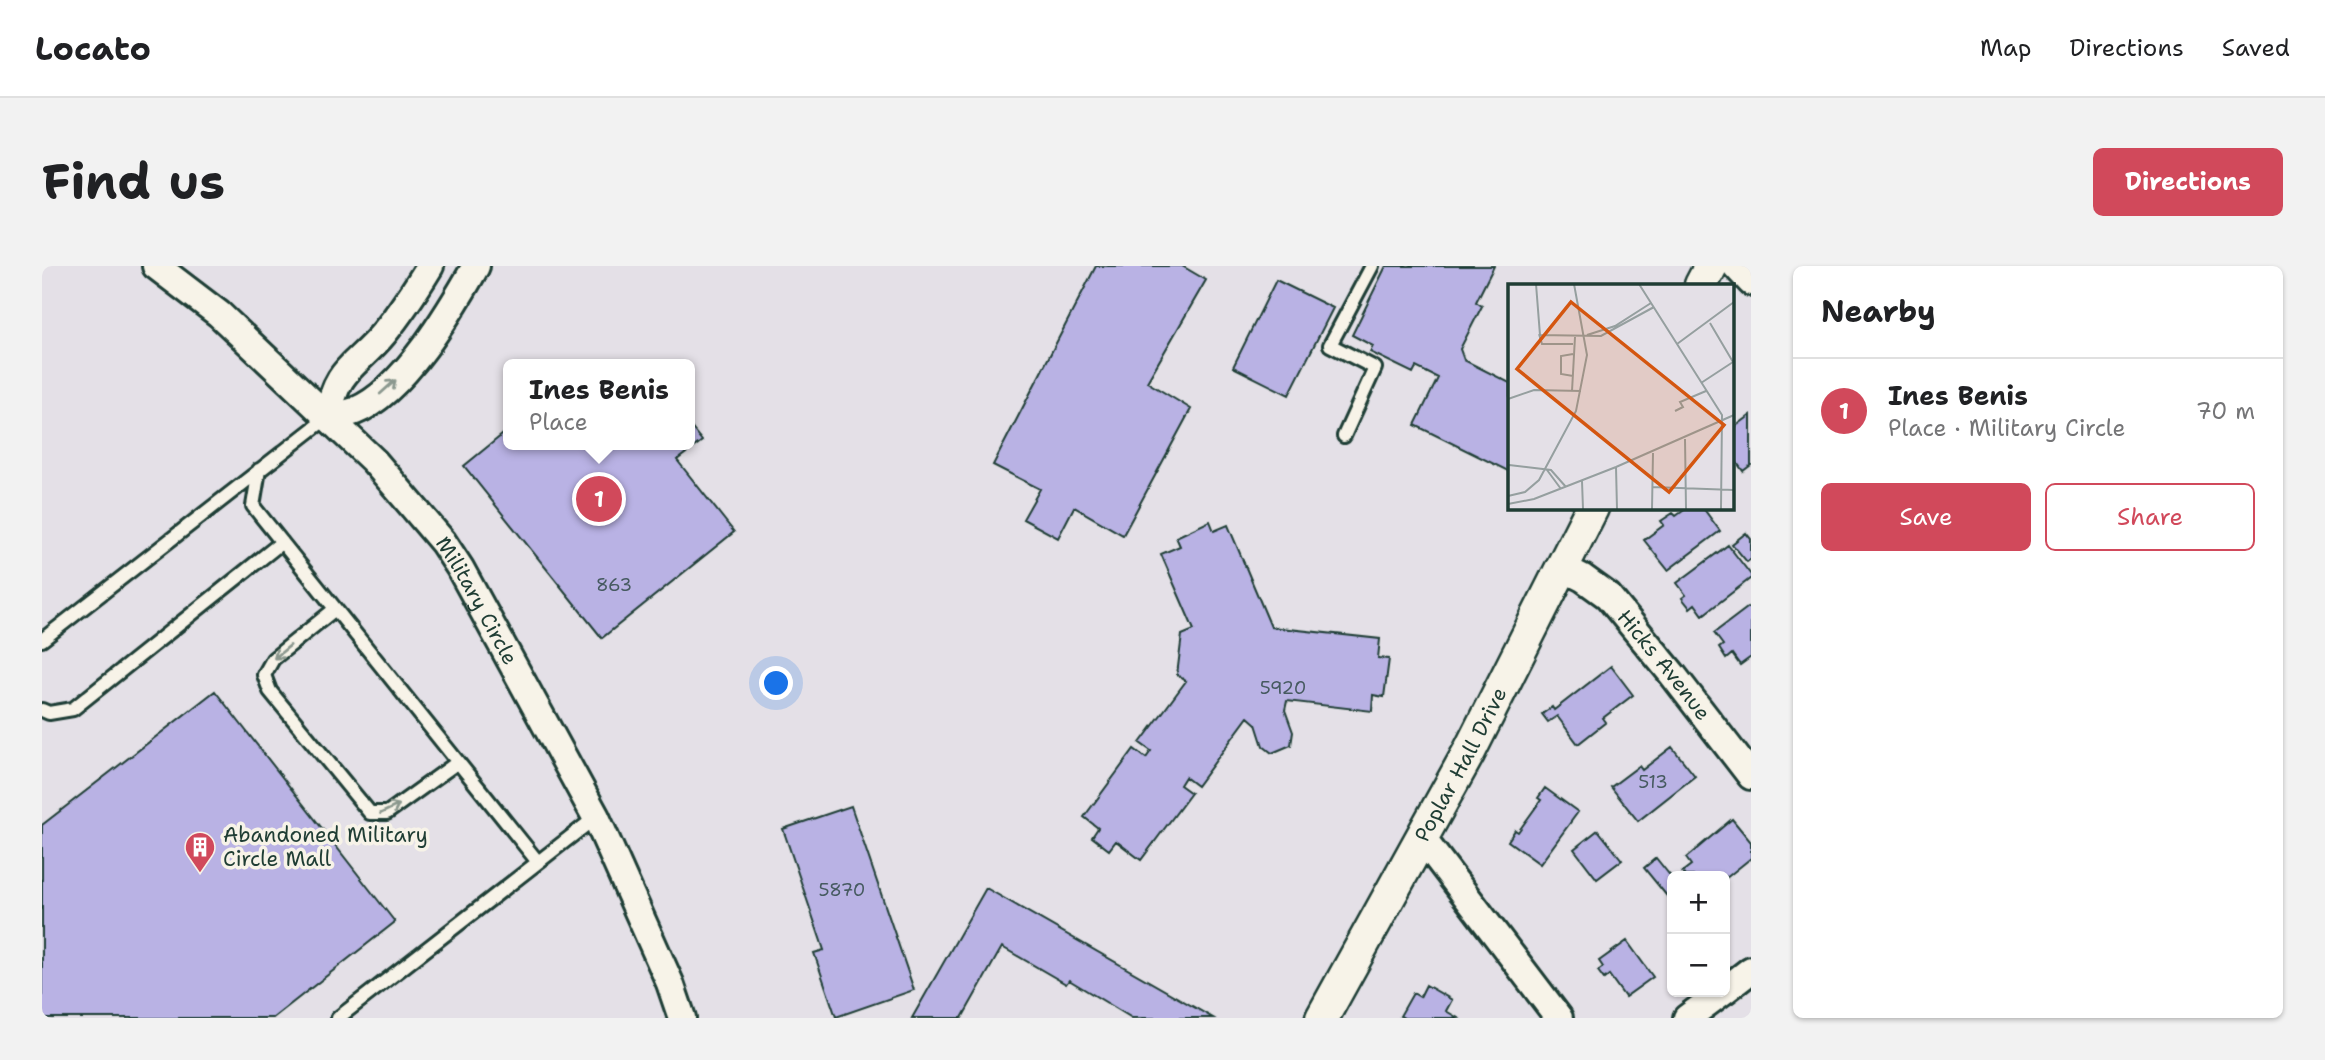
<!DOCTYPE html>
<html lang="en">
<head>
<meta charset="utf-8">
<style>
	:root { --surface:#fff; --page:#f2f2f2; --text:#202124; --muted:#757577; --line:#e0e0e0; --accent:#d1495b }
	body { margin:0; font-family:"Shantell Sans",sans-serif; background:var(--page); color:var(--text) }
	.controls { position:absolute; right:21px; bottom:21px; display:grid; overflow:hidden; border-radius:10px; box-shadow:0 2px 5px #0004 }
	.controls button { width:63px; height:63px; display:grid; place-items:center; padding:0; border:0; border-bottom:2px solid var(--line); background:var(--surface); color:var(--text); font:35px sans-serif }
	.you { position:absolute; left:735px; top:418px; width:24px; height:24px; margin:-18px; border:5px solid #fff; border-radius:50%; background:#1a73e8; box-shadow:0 0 0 10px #1a73e833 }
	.badge { display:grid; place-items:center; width:46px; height:46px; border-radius:50%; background:var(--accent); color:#fff; font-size:23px; font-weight:700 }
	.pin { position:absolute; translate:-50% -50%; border:4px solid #fff; box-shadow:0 2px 7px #0006 }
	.popup { position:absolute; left:461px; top:93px; width:192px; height:91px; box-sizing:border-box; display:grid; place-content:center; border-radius:10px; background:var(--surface); filter:drop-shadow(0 2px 5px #0005); font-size:23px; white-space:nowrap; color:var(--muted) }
	.popup b { font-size:26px; color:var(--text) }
	.popup::after { content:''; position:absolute; left:50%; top:100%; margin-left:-14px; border:14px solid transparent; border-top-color:var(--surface) }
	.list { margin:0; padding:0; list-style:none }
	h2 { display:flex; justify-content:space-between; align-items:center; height:91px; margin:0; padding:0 28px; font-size:30px }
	h2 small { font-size:23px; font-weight:400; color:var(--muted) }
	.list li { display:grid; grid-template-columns:46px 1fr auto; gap:21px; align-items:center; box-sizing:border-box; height:105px; padding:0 28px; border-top:2px solid var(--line) }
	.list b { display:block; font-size:26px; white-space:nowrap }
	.list p { margin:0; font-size:23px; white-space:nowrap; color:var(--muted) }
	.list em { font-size:23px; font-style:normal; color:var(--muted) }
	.actions { display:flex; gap:14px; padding:21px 28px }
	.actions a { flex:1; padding:16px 0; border:2px solid var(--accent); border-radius:10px; text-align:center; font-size:24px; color:var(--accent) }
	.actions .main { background:var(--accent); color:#fff }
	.map { position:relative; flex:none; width:1709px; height:752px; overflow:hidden; border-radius:10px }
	header { display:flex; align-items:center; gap:42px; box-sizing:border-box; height:98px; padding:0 35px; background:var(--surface); border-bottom:2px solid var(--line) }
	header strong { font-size:33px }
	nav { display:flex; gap:38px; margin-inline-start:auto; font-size:24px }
	.intro { display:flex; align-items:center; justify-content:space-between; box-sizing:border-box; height:168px; padding:0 42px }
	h1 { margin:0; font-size:49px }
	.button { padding:18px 32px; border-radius:10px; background:var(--accent); color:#fff; font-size:24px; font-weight:700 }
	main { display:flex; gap:42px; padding:0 42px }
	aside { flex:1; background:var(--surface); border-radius:10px; box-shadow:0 2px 5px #0004 }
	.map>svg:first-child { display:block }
	.building { fill:#b9b2e4; stroke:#1f3d34; stroke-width:2 }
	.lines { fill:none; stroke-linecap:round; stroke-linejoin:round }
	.service-casing { stroke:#1f3d34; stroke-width:18 }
	.minor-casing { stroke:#1f3d34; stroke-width:32 }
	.tertiary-casing { stroke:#1f3d34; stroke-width:37 }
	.service { stroke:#f7f3e8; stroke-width:12 }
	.minor { stroke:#f7f3e8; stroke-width:26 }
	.tertiary { stroke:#f7f3e8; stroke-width:32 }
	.oneway { stroke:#8b988e }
	.labels { text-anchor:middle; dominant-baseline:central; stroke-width:7; stroke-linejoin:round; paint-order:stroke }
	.number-label { font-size:18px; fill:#465a60 }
	.street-label { font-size:21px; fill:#1f3d34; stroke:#f7f3e8 }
	.poi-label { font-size:21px; fill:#1f3d34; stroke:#f7f3e8; text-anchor:start }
	.inset-road { fill:none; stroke:#959f9f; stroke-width:2 }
	.view { fill:#d45610; fill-opacity:0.15; stroke:#d45610; stroke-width:3.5 }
	.inset-edge { fill:none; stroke:#1f3d34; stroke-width:3.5 }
</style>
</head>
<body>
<header>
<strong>Locato</strong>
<nav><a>Map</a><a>Directions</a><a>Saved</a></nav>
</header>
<div class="intro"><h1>Find us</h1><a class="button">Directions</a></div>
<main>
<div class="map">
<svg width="1709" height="752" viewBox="0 0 1709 752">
	<rect width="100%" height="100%" fill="#e4e0e7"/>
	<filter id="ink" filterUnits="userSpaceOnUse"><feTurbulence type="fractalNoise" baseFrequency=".0143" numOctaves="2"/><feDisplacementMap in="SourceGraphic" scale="14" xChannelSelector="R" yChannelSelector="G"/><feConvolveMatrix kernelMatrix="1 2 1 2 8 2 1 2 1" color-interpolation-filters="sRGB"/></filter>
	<g filter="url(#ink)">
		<!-- building -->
		<path class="building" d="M1054,0H1140L1164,14L1105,116L1149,143L1081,269L1032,241L1016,272L981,253L998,223L951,199Z
			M1344,0H1452L1434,36L1440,40L1418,83L1422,94L1468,117V206L1373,159L1396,112L1374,101L1371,107L1328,86L1331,80L1310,69Z
			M1234,14L1291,42L1247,129L1191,101Z
			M1709,149V199L1701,205L1690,190V163Z
			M648,160L660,175L635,194L692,266L560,372L422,200L466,164V179H648Z
			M1645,242H1661L1678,265L1626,304L1602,274L1622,259L1619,255L1631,247L1634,250Z
			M1168,255L1172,265L1186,259L1229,361L1338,373L1336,392L1347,393L1342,431L1331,429L1330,445L1245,435L1243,444L1251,466L1249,479L1230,487L1221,480L1214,458L1206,451L1155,520L1143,511L1138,519L1149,527L1099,594L1074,575L1067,584L1050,571L1056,562L1042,551L1092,483L1104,492L1109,485L1098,477L1144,415L1135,409L1140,369L1152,364L1119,288L1138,280L1134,271Z
			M1704,267L1709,273V293L1705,296L1690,278Z
			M1686,279L1709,309V312L1661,349L1653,338L1648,342L1640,332L1644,329L1635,317Z
			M1709,339V391L1698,399L1690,388L1684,393L1677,382L1681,379L1672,367Z
			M1569,400L1591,429L1561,452L1564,456L1536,478L1515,450L1506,456L1500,448L1510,441L1512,444Z
			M173,425L353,656L231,752H0V559Z
			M1630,481L1653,510L1596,555L1569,521L1597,500L1600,504Z
			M1503,522L1536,546L1498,598L1466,575L1473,564L1476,566L1499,534L1496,532Z
			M809,540L872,724L794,751L772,687L782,684L741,563Z
			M1690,553L1709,576V592L1683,613V610H1643L1640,606L1649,599L1644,592Z
			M1556,564L1580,594L1555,613L1532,583Z
			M1614,592L1630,612L1629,635L1602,602Z
			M944,622L1171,752H1090L1027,714L1024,718L960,681L920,752H870Z
			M1585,675L1611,711L1583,731L1567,709L1562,713L1556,705L1561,701L1557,695Z
			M1384,719L1410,734L1404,745L1416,752H1362L1358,750L1371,727L1378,731Z"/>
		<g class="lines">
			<!-- service casing -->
			<g class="service-casing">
				<path id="service" d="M1302,170L1333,102L1288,79L1330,0
					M217,204L211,240L496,596
					M293,343L231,393L222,409L228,425L328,547H345L416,496
					M0,374L286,151
					M0,444L7,447L31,443L240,276
					M296,752L554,551"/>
			</g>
			<!-- minor casing -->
			<g class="minor-casing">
				<g id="minor">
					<path id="s1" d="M114,0L177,48L332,195L401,276L418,302L554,551L628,717L640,752"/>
					<path d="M1694,0L1709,16"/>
					<path d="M286,151C295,149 305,148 313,145C361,126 409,44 434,0"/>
					<path d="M286,151C294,101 314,101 342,67C359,46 374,23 388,0"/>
					<path id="s2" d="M1521,302L1541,312L1566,330L1631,409L1709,510"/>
					<path d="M1380,572L1517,752"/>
					<path d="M1683,724L1709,704"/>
					<path d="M1645,752L1680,726"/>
				</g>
			</g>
			<!-- tertiary casing -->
			<g class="tertiary-casing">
				<g id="tertiary">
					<path d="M1659,19L1669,0"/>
					<path id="s3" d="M1280,752L1427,486L1550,242"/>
				</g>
			</g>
			<!-- service -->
			<use href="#service" class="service"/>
			<!-- minor -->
			<use href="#minor" class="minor"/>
			<!-- tertiary -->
			<use href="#tertiary" class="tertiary"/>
		</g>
		<!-- one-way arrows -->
		<defs><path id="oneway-shaft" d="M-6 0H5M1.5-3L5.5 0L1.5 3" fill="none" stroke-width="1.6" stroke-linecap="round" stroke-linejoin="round" transform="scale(1.75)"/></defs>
		<g class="oneway">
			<use href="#oneway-shaft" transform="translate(346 121) rotate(-42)"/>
			<use href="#oneway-shaft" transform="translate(240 386) rotate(141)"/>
			<use href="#oneway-shaft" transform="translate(348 543) rotate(-26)"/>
		</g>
	</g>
	<!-- icons -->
	<defs>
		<g id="building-pin" transform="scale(1.575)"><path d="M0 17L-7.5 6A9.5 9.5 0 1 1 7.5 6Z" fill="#d1495b" stroke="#f7f3e8"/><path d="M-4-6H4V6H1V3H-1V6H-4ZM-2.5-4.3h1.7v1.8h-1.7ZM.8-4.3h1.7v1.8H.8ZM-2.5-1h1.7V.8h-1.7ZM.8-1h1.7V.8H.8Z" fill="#fff"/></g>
	</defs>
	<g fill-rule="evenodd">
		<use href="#building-pin" x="158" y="581"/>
	</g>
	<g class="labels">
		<!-- number labels -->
		<g class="number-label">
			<text x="572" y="319">863</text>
			<text x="1241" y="422">5920</text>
			<text x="1611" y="516">513</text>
			<text x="800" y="624">5870</text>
		</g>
		<!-- street labels -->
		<g class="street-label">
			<text stroke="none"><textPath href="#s1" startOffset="467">Military Circle</textPath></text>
			<text stroke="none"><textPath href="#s2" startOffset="142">Hicks Avenue</textPath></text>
			<text stroke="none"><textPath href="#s3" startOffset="289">Poplar Hall Drive</textPath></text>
		</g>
		<!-- poi labels -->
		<g class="poi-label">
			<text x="181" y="569">Abandoned Military<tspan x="181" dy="24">Circle Mall</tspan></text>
		</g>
	</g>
	<!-- overview -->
	<g transform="translate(1466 18)">
		<rect width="226" height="226" fill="#e4e0e7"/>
		<path class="inset-road" d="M28,0L32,51L93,52L146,23M131,0L214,131L213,225M202,39L225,78M31,50L34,60H65M79,51L107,42L143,19M169,60L226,18M65,92L53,90V72L65,70M193,99L225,78M64,107L67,53M0,115L26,106L73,107M167,127L175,123L172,118L198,107M177,155L178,225M0,157V186M1,181L43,186L58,203M108,183L109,225M39,186L53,205M74,197L75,225M144,203L226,206M0,212L17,208L31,196L68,127L79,71L66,0M0,220L26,215L108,183L226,131M144,225L145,169"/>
		<path class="view" d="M63,18L216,141L161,208L9,85Z"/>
		<rect width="226" height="226" class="inset-edge"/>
	</g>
</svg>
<div class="controls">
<button>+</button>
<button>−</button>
</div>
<div class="you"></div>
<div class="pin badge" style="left:557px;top:233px">1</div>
<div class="popup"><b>Ines Benis</b>Place</div>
</div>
<aside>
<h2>Nearby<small></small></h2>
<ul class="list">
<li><span class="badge">1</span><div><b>Ines Benis</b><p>Place · Military Circle</p></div><em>70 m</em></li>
</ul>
<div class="actions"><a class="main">Save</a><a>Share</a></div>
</aside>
</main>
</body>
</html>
